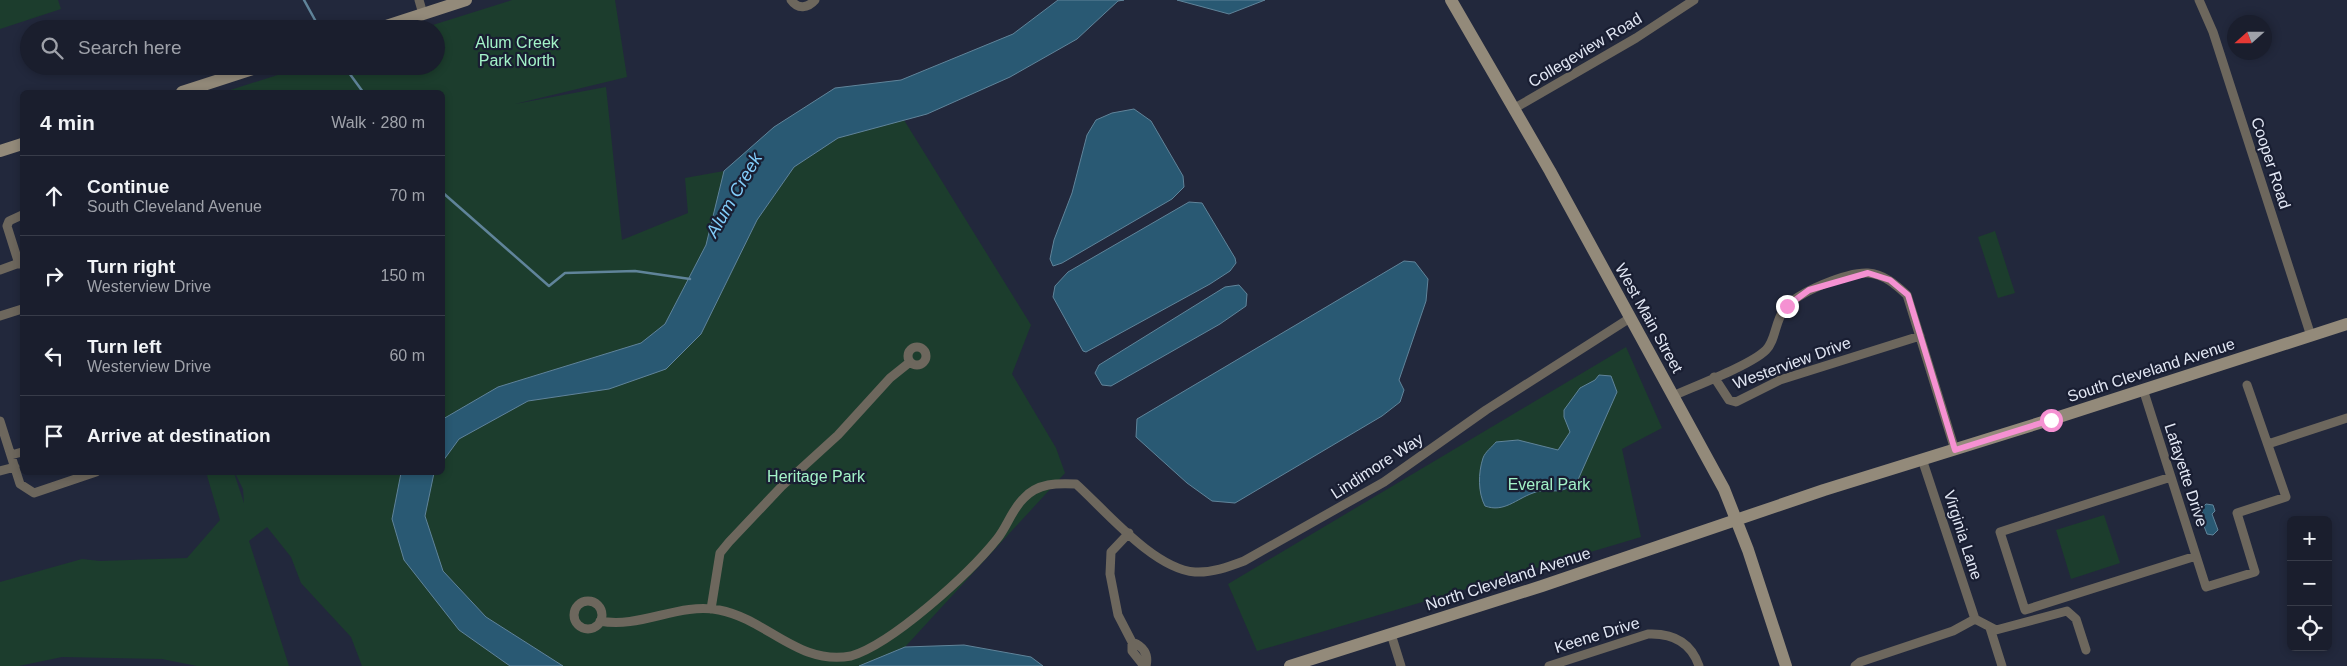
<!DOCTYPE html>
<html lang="en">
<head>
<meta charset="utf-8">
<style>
	:root { --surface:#1a1e2d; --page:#232735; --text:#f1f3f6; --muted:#9fa2aa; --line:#383c49 }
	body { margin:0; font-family:Helvetica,sans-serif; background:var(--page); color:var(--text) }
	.controls { position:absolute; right:15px; bottom:15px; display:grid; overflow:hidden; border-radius:8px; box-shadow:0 2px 8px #0003 }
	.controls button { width:45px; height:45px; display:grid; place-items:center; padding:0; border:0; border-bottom:1px solid var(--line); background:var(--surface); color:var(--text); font:25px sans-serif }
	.compass { position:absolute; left:2227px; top:15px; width:45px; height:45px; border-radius:50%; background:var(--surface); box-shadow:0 2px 8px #0003; rotate:249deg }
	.stop { position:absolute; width:15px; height:15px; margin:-11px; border:4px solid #f591d2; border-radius:50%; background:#fff }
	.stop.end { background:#f591d2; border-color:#fff; box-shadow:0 1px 5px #0008 }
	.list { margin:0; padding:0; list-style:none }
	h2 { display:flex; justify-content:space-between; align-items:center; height:65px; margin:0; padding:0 20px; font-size:21px }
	h2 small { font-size:16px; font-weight:400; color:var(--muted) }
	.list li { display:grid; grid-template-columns:32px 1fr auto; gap:15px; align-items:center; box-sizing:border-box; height:80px; padding:0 20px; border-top:1px solid var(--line) }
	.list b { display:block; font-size:19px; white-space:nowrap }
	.list p { margin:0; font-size:16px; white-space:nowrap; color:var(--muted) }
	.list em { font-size:16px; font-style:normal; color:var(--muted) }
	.icon { flex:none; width:28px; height:28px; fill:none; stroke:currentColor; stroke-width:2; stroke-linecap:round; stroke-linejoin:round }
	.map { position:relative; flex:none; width:2347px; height:666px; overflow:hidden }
	.search { position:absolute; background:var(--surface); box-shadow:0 2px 8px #0003; left:20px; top:20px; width:425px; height:55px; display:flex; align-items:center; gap:12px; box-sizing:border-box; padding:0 18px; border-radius:28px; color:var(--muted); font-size:19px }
	.panel { position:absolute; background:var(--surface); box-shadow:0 2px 8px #0003; left:20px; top:90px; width:425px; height:385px; border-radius:8px }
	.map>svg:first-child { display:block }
	.green { fill:#1c3d2d }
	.water { fill:#295973; stroke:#60849a }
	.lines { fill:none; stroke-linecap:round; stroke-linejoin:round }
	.stream { stroke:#60849a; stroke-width:2.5 }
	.street { stroke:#6d675d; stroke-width:9 }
	.secondary { stroke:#938a7a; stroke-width:12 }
	.route { stroke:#f591d2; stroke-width:6 }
	.labels { text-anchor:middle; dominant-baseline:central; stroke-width:4.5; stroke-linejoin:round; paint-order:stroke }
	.park-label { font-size:16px; fill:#a3f3c8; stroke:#191e32 }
	.street-label { font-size:16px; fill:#e2e7f4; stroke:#191e32 }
	.water-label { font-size:18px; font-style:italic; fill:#82cdfa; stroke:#191e32 }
</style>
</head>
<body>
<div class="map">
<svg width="2347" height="666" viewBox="0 0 2347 666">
	<rect width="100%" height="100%" fill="#22283c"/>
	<!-- green -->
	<path class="green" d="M0,0H58L61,9L0,29Z
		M512,0H615L627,77L515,104L606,87L622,240L688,213L685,178L724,171L706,245L665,324L641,343L498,387L443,419L442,92H224L306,66H436V29H420Z
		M904,120L1031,325L1012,374L1056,448L1065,473L905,647L859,666H563L486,617L443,571L425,516L433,474L442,472L443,461L459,439L528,401L609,389L701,334L757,220L794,167L838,138Z
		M1995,231L2015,293L1998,298L1978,237Z
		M1626,347L1662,428L1622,449L1641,537L1257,651L1228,584Z
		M206,472L234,473L244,503L243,489L235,473H401L392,519L459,630L510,666H362L351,637L301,583L291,557L267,527L249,541L289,666H197L162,659L62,657L19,666H0V582L82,559L100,561L187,558L220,520Z
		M2104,515L2120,563L2071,579L2056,530Z"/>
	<!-- water -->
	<path class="water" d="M1058,0H1124L1118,1L1077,39L1010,77L927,114L838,138L794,167L757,220L701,334L666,369L609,389L528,401L459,439L443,461V419L498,387L641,343L665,324L706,245L724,171L774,127L835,88L901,80L1013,34Z
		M1177,0H1265L1229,14Z
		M1134,109L1151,121L1183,176L1184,187L1172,199L1062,263L1053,266L1050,259L1054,240L1072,193L1087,135L1096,120L1112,113Z
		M1189,202L1202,203L1235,258L1236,263L1230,271L1210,284L1086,352L1083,351L1053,297L1055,286L1068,272Z
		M1404,261L1415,262L1428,279L1426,301L1399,380L1404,390L1400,402L1382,416L1235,503L1212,501L1187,483L1136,437L1137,419Z
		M1239,285L1247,294L1246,306L1220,324L1111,386L1102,385L1095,373L1099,365L1225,287Z
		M1599,375L1611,376L1617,392L1577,482C1556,498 1551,486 1533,493C1516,499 1504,513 1485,506C1478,493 1478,473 1483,458C1485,452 1492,447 1496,442L1518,440L1558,450L1570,432L1564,417V410L1580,388L1595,380Z
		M401,473H434L425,516L443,571L486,617L563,666H510L459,630L404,560L392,519Z
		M2206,504L2213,505L2215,511L2212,514L2218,530L2213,535L2207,534L2201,518L2203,515L2201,509Z
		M964,645L1031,657L1043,666H859L905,647Z"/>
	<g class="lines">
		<!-- stream -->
		<path class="stream" d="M304,0L320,29
			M344,66L363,92
			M442,192L549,286L565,273L635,271L690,279"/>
		<!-- street -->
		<path class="street" d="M419,0L423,14
			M791,0C798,10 808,8 815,0
			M2199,0L2213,32L2311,336
			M1515,108L1636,38L1694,0
			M19,264L7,226L9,221L22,215
			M0,270L22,262
			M0,316L22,309
			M908 356a9 9 0 1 1 18 0a9 9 0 1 1-18 0Z
			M1714,377L1729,400L1736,402L1780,380L1920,336
			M2143,389L2206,587L2255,572L2237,513L2286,497L2247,385
			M1673,396C1695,386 1751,365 1766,350C1776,340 1775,320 1785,308C1798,292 1847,272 1868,273C1884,274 1896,285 1907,295L1955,450
			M0,421L20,484L34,493L96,472
			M2268,444L2347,418
			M11,455L22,452
			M1922,459L1975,619
			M0,471L15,467
			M2171,477L2000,532L2025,610L2196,556
			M1129,533L1111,552L1110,574L1118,615L1132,642V651L1144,666
			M574 615a14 14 0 1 1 28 0a14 14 0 1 1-28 0Z
			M711,609L720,553L729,542L782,486L838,435L890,378L910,362
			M1975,619L1996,630L2067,611L2076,619L2086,650
			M600,621C640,629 679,602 719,610C767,619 798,666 851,656C892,644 969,574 997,539C1007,527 1012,509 1024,498C1038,483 1057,483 1076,484C1106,511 1154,569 1195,572C1212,573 1228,567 1244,561L1384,482L1486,410L1630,318
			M1990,628L2002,666
			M1391,634L1401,666
			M1132,642C1143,646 1149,654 1146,666
			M1549,666L1648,634C1672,633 1691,642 1699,666
			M1855,666L1860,662L1953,631L1975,619"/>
		<!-- secondary -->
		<path class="secondary" d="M1451,0L1550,171L1724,489L1748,550L1786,666
			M377,29L466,0
			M182,92L262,66
			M0,151L22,144
			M1290,666L1542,586L1824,490L2062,416L2347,324"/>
	</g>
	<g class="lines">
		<!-- route -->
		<path class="route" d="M1787,306L1809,290L1868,273L1890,280L1908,295L1955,450L2051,420"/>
	</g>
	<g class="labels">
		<!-- park labels -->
		<g class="park-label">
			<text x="517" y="42">Alum Creek<tspan x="517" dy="18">Park North</tspan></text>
			<text x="816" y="476">Heritage Park</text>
			<text x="1549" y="484">Everal Park</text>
		</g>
		<!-- street labels -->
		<g class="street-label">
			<text transform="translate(1585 50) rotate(-31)">Collegeview Road</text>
			<text transform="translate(2271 163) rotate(72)">Cooper Road</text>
			<text transform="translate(1649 318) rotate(61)">West Main Street</text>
			<text transform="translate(1792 363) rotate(-20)">Westerview Drive</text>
			<text transform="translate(2151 370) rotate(-18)">South Cleveland Avenue</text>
			<text transform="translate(1377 466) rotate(-33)">Lindimore Way</text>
			<text transform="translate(2186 475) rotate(72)">Lafayette Drive</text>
			<text transform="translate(1963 535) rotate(72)">Virginia Lane</text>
			<text transform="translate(1508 579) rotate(-18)">North Cleveland Avenue</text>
			<text transform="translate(1597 635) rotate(-17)">Keene Drive</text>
		</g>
		<!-- water labels -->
		<g class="water-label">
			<text transform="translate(734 195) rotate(-60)">Alum Creek</text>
		</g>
	</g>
</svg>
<div class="controls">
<button>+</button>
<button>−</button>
<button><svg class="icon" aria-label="locate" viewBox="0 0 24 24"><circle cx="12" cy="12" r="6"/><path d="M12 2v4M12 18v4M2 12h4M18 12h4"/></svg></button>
</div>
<svg class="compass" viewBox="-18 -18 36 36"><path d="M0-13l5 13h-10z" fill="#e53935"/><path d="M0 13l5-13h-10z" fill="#9fa2aa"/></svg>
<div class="stop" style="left:2051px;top:420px"></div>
<div class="stop end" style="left:1787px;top:306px"></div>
<div class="search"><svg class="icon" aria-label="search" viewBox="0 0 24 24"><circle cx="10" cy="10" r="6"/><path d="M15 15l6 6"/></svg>Search here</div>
<section class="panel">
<h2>4 min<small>Walk · 280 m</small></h2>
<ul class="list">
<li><svg class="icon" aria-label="ahead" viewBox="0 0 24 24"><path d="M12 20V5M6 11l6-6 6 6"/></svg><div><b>Continue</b><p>South Cleveland Avenue</p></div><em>70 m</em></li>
<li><svg class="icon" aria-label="right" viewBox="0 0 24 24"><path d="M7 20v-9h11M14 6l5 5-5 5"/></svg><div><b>Turn right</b><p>Westerview Drive</p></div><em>150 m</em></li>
<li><svg class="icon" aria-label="left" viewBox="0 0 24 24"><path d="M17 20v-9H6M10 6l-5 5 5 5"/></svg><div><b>Turn left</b><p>Westerview Drive</p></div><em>60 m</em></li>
<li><svg class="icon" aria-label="arrive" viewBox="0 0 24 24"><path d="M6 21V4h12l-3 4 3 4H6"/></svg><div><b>Arrive at destination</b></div></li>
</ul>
</section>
</div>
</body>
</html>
